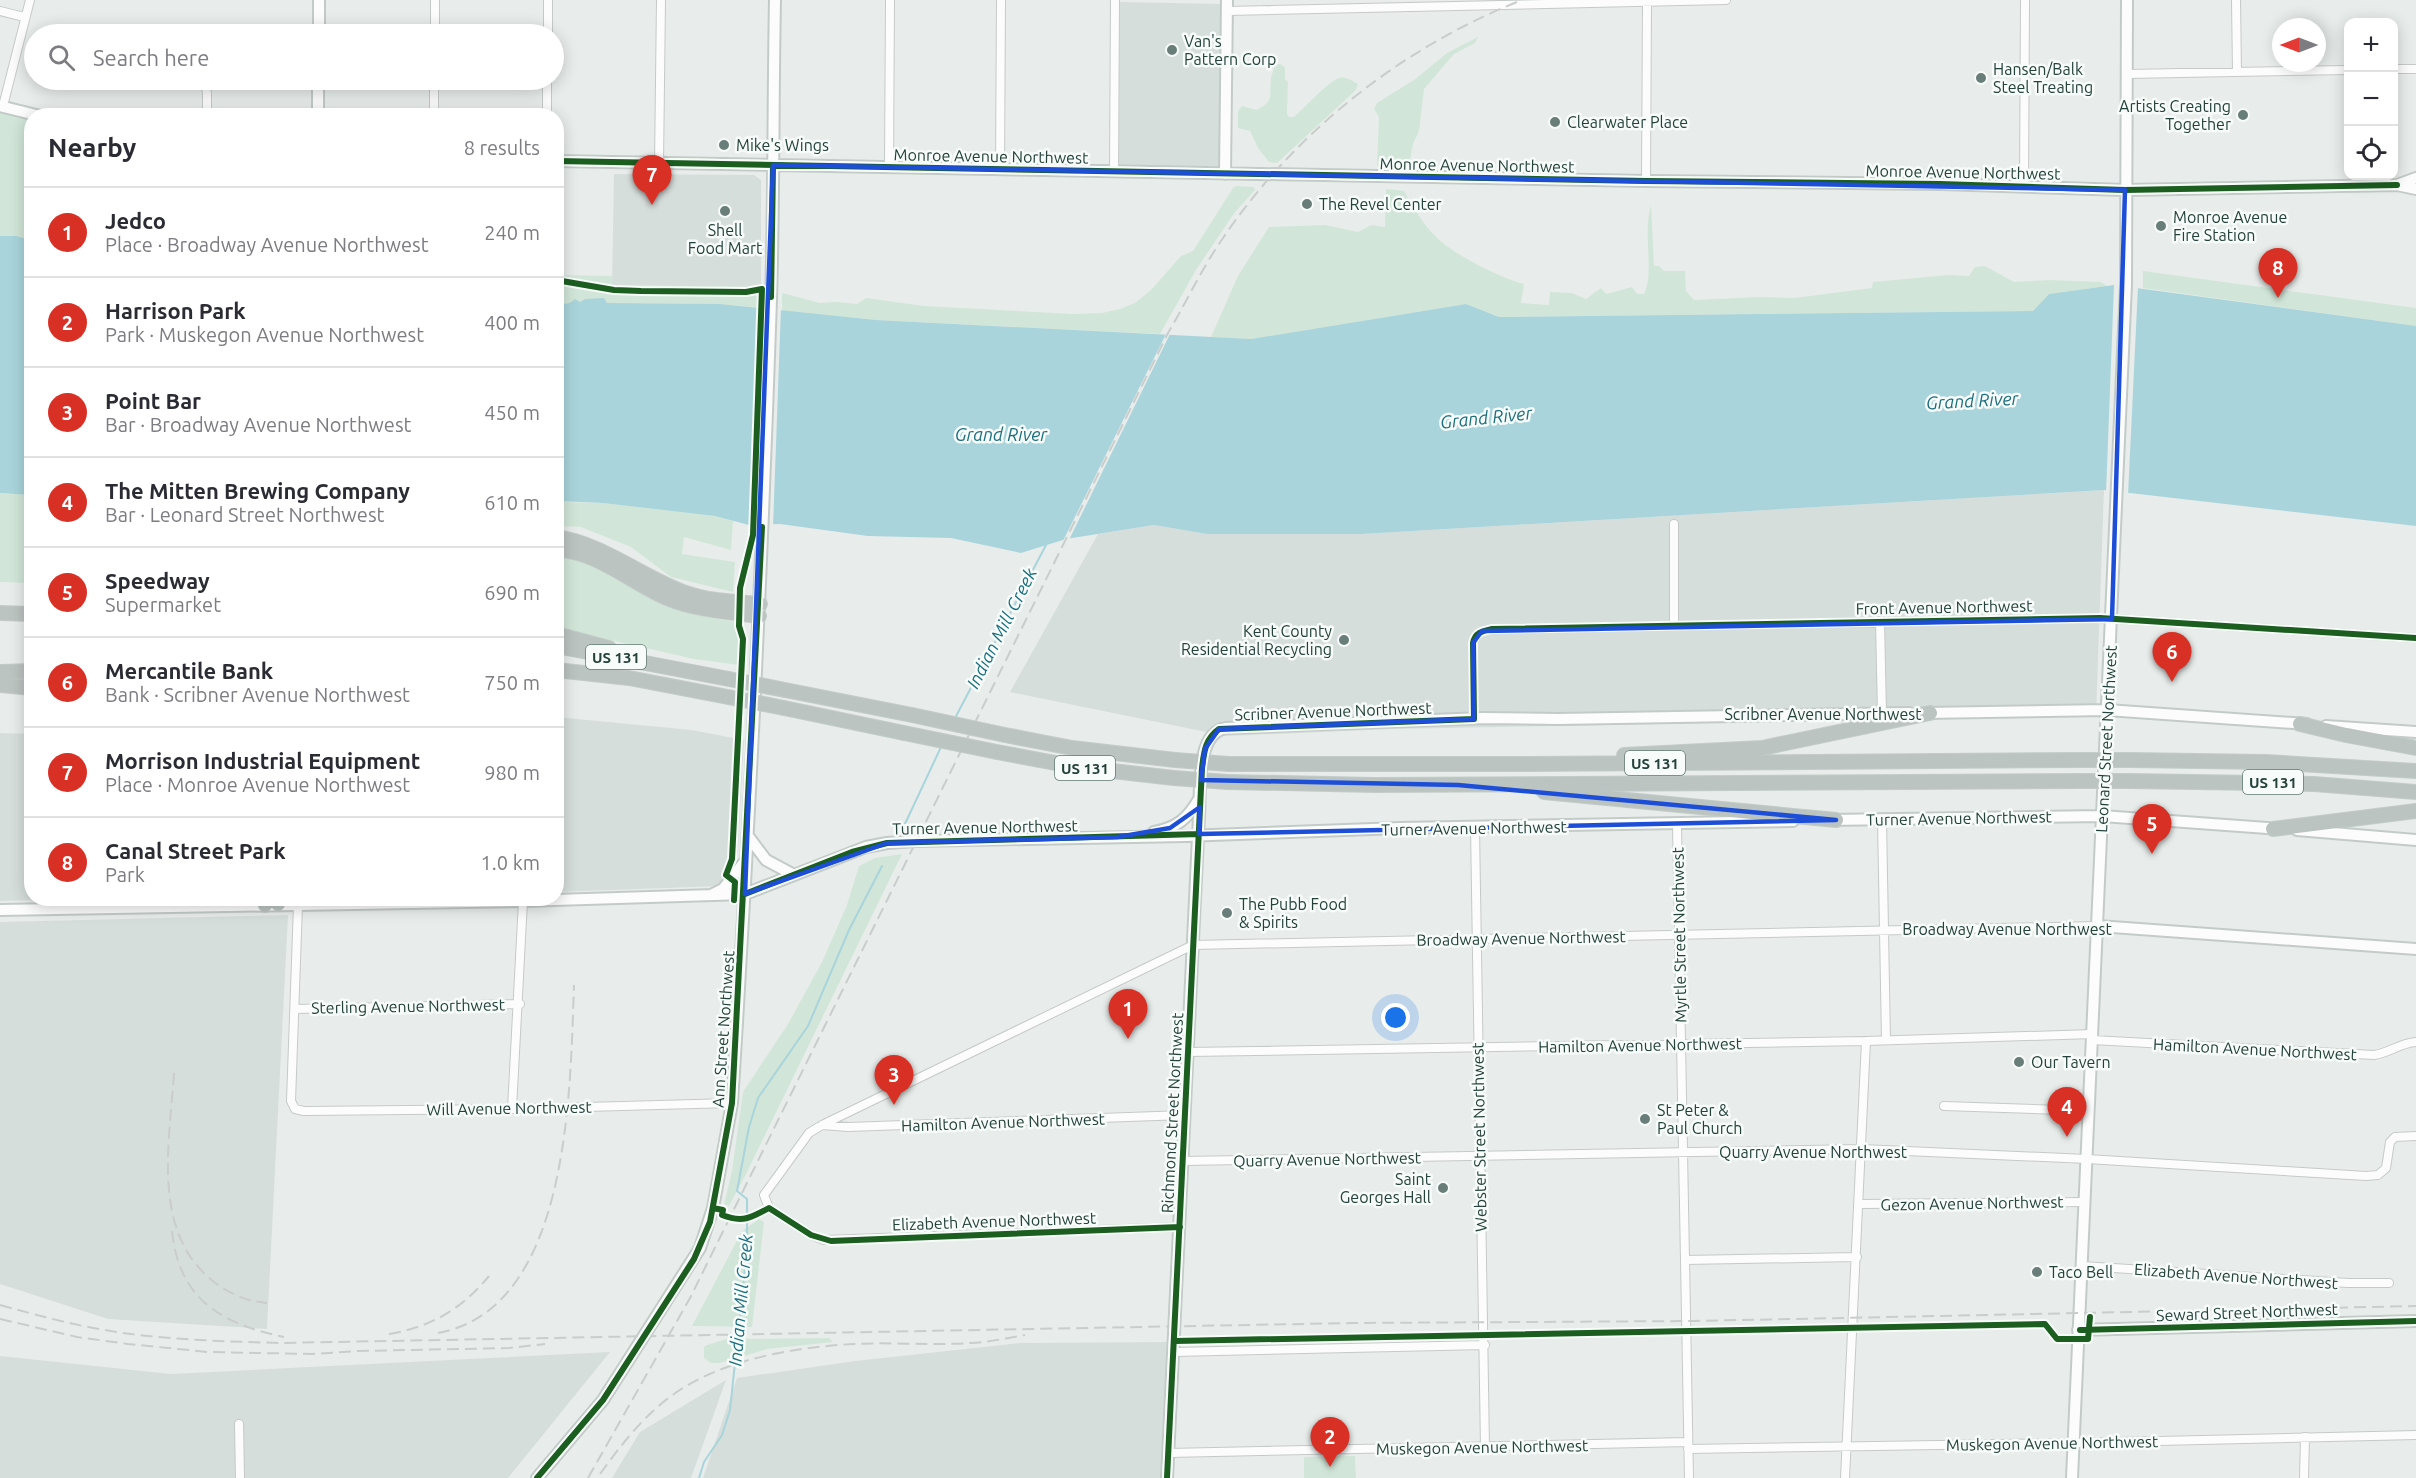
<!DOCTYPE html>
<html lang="en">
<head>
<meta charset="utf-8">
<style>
	:root { --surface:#fff; --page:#f2f2f3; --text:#2b2b33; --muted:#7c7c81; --line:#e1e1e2; --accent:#d93025 }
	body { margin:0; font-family:Ubuntu,sans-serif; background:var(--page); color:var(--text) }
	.controls { position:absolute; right:18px; top:18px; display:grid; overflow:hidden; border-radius:12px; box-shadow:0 3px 15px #0003 }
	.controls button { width:54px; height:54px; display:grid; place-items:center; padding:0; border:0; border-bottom:2px solid var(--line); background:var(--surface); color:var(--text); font:30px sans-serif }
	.compass { position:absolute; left:2272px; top:18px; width:54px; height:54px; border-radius:50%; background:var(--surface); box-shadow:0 3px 15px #0003; rotate:270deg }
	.you { position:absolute; left:1396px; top:1018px; width:21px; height:21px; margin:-15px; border:4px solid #fff; border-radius:50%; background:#1a73e8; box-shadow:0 0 0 9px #1a73e833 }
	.badge { display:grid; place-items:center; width:39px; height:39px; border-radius:50%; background:var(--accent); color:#fff; font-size:20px; font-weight:700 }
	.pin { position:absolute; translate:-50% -50px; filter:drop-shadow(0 2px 3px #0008) }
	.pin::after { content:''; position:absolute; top:32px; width:21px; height:18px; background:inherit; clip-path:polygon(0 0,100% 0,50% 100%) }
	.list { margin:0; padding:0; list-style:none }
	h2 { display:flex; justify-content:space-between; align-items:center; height:78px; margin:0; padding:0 24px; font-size:26px }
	h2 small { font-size:20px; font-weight:400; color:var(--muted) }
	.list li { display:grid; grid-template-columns:39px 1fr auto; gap:18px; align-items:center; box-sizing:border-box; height:90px; padding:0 24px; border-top:2px solid var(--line) }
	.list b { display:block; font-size:22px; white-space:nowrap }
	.list p { margin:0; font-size:20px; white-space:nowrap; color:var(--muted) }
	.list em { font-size:20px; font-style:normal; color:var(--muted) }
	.icon { flex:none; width:33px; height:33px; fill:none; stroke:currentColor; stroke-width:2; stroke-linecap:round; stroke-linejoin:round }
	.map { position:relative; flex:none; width:2416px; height:1478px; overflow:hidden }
	.search { position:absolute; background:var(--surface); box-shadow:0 3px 15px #0003; left:24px; top:24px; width:540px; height:66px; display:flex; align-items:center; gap:15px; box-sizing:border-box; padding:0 21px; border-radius:33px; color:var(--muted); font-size:22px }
	.panel { position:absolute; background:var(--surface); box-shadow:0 3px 15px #0003; left:24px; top:108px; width:540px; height:798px; border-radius:24px }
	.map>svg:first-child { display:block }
	.built { fill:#d6dedb }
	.green { fill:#d1e6d8 }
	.water { fill:#a9d4db }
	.pier { fill:#e8edeb }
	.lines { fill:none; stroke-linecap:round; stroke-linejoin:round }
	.stream { stroke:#a9d4db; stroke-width:2 }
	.street-casing { stroke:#c5cac8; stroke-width:10 }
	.secondary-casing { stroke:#c3cbc8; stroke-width:14 }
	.highway-casing { stroke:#c3ccc9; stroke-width:16 }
	.street { stroke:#fcfcfc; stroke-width:8 }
	.secondary { stroke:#fcfcfc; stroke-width:10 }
	.highway { stroke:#bcc4c2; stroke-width:14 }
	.rail { stroke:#c9cdcc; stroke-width:2; stroke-dasharray:12 6; stroke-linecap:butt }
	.highway-bridge-casing { stroke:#c3ccc9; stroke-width:16; stroke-linecap:butt }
	.highway-bridge { stroke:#bcc4c2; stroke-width:14 }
	.cycleway-casing { stroke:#f7fbf9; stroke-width:10 }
	.cycleway { stroke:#1b5e20; stroke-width:6 }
	.marked { fill:none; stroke:#1d4ed8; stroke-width:4.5; stroke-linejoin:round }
	.poi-dot { fill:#697e78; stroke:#f7fbf9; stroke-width:2 }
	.labels { text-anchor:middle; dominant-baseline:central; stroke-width:5; stroke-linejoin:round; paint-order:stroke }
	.shield { fill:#f7fbf9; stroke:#637a73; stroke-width:1.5 }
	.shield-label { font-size:15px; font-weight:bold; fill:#24423a }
	.poi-label { font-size:16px; fill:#24423a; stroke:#f7fbf9; text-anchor:start }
	.street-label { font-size:16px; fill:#24423a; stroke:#f7fbf9 }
	.water-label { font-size:18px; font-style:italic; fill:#1c6f80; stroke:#f7fbf9 }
</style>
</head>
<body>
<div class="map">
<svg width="2416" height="1478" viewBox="0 0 2416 1478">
	<rect width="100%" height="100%" fill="#e8edeb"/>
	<!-- built -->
	<path class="built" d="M1120,2L1223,4L1220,169L1118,166Z
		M614,174L754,175L761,180V287L612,285Z
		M2104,490L2096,716L1393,729L1226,736L1010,692L1098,534L1154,525L1207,534H1362Z
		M556,717L692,730L744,740L738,851L734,871L722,886L557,892Z
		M0,733L31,734L32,898L92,899L0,901Z
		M288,915L267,1329L108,1319L0,1284V922Z
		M1168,1342L1162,1478H703L737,1378L855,1361L1021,1343Z
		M610,1352L508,1478H0V1356L171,1374Z
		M726,1380L691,1478H612L640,1432Z"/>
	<!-- green -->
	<path class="green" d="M1478,37L1475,43L1454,54L1424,89L1419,131L1413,144L1409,166H1377L1379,117L1374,109L1377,103L1414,80L1447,53Z
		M1280,64L1285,67V79L1288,82L1287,114L1289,117H1294C1304,108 1328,82 1339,78C1346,76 1352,81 1358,84L1356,90L1277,163L1269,162L1258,148L1250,131L1238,128V111L1242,106L1257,110C1275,100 1269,96 1271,80C1271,75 1274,69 1275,65Z
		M0,111L31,118V240L16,236H0Z
		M1236,186L1254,187L1255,190L1235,212L1196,270L1160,334L876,320L782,311V293L820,303L838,302L857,304L866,298L924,306L1072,314L1102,313L1120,309L1135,303L1151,290L1181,256L1193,251L1233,188Z
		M1386,189L1404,191C1413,206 1423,225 1437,238C1455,255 1500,278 1524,284L1521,303L1549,305L1550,292L1572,293L1586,299L1601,288L1606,294L1632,287L1637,294H1644C1655,270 1642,236 1651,205L1654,266H1659L1664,271H1685L1686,291L1694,300L1758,297L1794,298L1872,288L1873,282L1948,275L1969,276L1975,267L1985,266L2014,282L2050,280L2101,282L2107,286L2049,294L2033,311L1499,317L1466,304L1251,339L1211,337L1238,276L1269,227L1325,225L1358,232L1371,225L1385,227Z
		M2143,271L2416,308V326L2143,288Z
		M557,275L612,276V285L761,287L760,308L720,304L607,303L602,299H585C579,305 564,304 557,301Z
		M0,493L31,495V583L0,582Z
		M557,502L603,503L715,516L733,521L731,550L684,537L682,554L735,562L733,592L671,577L631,547L581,527L557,526Z
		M557,557L577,558L676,609L697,615L737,622V629L742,639L739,665L694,659L557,628Z
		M902,854L746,1174L729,1206L724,1204L732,1171L743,1092L788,1024L822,962L847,905L859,866L875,858Z
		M759,1219L764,1222L752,1327L692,1326L742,1231Z
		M829,1338L833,1342L767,1349L720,1363H711L704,1358V1347L707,1345L727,1339Z
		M1355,1456L1356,1478H1304V1457Z"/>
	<!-- water -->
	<path class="water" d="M0,236H16L31,240V495L0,493Z
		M2114,285L2416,326V526L2104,490L1362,534H1207L1154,525L1066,539L1021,553L951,538L868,536L780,524L749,525L715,516L603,503L557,501V301C564,304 569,305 575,299L580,302L585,299L604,298L607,303L720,304L876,320L1251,339L1466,304L1499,317L2033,311L2049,294Z"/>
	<!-- pier -->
	<path class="pier" d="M2114,285L2138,286L2128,495L2106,493Z
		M760,305L781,307L773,527L752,526Z
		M1167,332L1170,334L1068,542L1062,543Z"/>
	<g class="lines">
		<!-- stream -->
		<path class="stream" d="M954,720L1046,545
			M904,826L941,747
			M699,1478L704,1462L722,1435L730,1410L747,1250V1199L737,1191L749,1127L758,1098L808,1026L849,930L882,866"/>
		<!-- street casing -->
		<g class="street-casing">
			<path id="street" d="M2236,0L2237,72
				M0,11L24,17
				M1227,11L1726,0
				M435,34V0
				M548,34V0
				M2394,69H2416
				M2127,74L2348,70
				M205,80L207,94V116
				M3,106L30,0
				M434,116V80
				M547,116V80
				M659,164L661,0
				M889,167L890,0
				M1000,170L1001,0
				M1114,172L1115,0
				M1646,181L1647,2
				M2024,186L2025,0
				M1674,524V625
				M1880,621L1882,714
				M1474,719L1473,643C1475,632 1483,631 1492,629L2100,618L2416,638
				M1882,819L1886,1040
				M1677,824L1689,1478
				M1475,828L1485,1447
				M298,905L291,1101L295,1109L304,1111L512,1109L732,1103
				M296,1009L520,1004
				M2092,1040L2374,1055C2389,1053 2400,1043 2416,1042
				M1188,1052L1866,1041L2093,1034
				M1944,1106L2089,1111
				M512,1109L523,901
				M822,1125L848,1127L1185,1115
				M1183,1161L1862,1149L2087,1159L2366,1176L2378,1175L2386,1168L2390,1142L2395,1137L2416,1136
				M1859,1204L2085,1202
				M1180,1227L824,1240L811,1235L769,1208L764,1195L809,1133L822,1125L1193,945L2098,926
				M1685,1260L1857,1257
				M2082,1266L2348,1283H2389
				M1174,1352L1485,1345
				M239,1424L240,1478
				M1688,1449L2073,1443L2416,1435
				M1169,1453L1688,1442
				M1845,1478L1866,1041
				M2304,1478L2305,1437"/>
		</g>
		<!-- secondary casing -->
		<g class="secondary-casing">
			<path id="secondary" d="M319,34V0
				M318,80V116
				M0,106L40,116
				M556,161L1646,181L1940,184L2125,190L2397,185L2416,189
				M1225,174L1227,0
				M2397,185L2416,178
				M1924,713L2107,710L2307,724
				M2326,726L2416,732
				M1829,820L2102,816L2281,829
				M2297,830L2416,840
				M1154,832C1177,828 1188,818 1199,799
				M748,836L766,860L794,875
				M713,894L723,889L746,860
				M0,910L523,901L745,894L866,847L887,843L916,841L1185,836L1400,828L1793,821
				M2098,926L2416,949
				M2078,1330L2416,1321
				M537,1478L603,1400L700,1248L713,1208L732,1103C749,835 762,568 771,300C774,200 773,100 775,0
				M1167,1478L1199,816C1201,791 1195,733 1226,728L1483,718L1558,719L1909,713
				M2072,1478L2126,285L2127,0"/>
		</g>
		<!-- highway casing -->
		<g class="highway-casing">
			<path id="highway" d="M556,537C603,544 640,576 683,592C707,601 734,602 760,604
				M556,550C594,549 633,584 667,598C696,610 729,612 759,616
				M0,613L32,614
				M556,634L609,648
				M556,646L729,679
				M556,670L629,678L728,697
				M0,672L32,671
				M0,685L32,688
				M785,690L912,715
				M784,708L904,733
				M2300,724L2346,735L2416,748
				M1005,735L1072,748L1175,760
				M997,752L1077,767L1174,778
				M1624,755L1762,748L1930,713
				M2130,760L2266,762L2416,771
				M1229,764H1529L2081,760
				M2129,781L2314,784L2416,792
				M1227,782L1375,785L2080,781
				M1544,792L1836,820
				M2273,829L2416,811
				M278,898V904
				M265,905V898"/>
		</g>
		<!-- street -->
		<use href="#street" class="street"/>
		<!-- secondary -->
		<use href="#secondary" class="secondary"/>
		<!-- highway -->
		<use href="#highway" class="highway"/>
		<!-- rail -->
		<path class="rail" d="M174,1073C170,1138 152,1225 206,1275C223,1291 243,1301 267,1303
			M172,1231C179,1300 222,1324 284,1337
			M0,1305C33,1314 65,1323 99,1329C158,1340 219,1341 279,1343L1354,1323L1694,1321L2416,1306
			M0,1319L77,1337L128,1344L208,1352L312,1354L358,1351L509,1348L545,1344
			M438,1333C571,1309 570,1089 574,985
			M389,1334C431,1327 462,1309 489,1276
			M600,1474C621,1445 644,1415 674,1394C719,1362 784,1349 839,1345C883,1341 927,1346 971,1343C990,1342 1007,1338 1025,1335
			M588,1478L690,1298L1168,333C1187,301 1202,268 1223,238C1295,132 1402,47 1522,0"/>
		<!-- highway-bridge casing -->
		<g class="highway-bridge-casing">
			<path id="highway-bridge" d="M729,679L785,690
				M728,697L784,708
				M912,715L1005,735
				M904,733L997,752
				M1175,760L1229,764
				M2081,760H2130
				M1174,778L1227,782
				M2080,781H2129"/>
		</g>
		<!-- highway-bridge -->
		<use href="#highway-bridge" class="highway-bridge"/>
		<!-- cycleway casing -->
		<g class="cycleway-casing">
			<path id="cycleway" d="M556,161L1646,181L1940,184L2125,190L2397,185
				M556,280L614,290L641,291L746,292L762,289L753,535L740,588L739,626L743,639L732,859L726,875L735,882L734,900
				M771,297L773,165
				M745,894L852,852L887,843L1199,834
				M713,1208L723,1210L722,1215C742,1223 751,1218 769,1208L811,1235L831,1241L1180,1227
				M2080,1330L2416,1321
				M1175,1341L2045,1324L2057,1339H2088L2090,1317
				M537,1478L603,1400L694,1259L710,1222L732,1103L762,527
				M1167,1478L1202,768C1204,752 1205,739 1219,729L1474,719L1473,643C1475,632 1483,631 1492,629L2100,618L2416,638"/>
		</g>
		<!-- cycleway -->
		<use href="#cycleway" class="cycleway"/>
	</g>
	<!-- marked area -->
	<path class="marked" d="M773,165L2125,190L2112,619L1482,631L1473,643L1474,719L1219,729L1205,749L1201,780L1458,785L1836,820L1199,834L1200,807L1170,828L1118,837L887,843L745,894Z"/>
	<!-- markers -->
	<g class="poi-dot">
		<circle cx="1172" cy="50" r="6"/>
		<circle cx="1981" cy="78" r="6"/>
		<circle cx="2243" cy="115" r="6"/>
		<circle cx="1555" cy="122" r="6"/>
		<circle cx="724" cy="145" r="6"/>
		<circle cx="1307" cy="204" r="6"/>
		<circle cx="725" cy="211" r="6"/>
		<circle cx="2161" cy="226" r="6"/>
		<circle cx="1344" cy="640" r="6"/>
		<circle cx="1227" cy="913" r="6"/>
		<circle cx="2019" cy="1062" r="6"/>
		<circle cx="1645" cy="1119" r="6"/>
		<circle cx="1443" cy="1188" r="6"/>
		<circle cx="2037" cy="1272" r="6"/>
	</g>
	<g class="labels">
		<!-- shield labels -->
		<g class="shield">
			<rect x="586" y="645" width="60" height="24" rx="4.5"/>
			<rect x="1625" y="751" width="60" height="24" rx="4.5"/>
			<rect x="1055" y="756" width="60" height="24" rx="4.5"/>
			<rect x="2243" y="770" width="60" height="24" rx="4.5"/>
		</g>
		<g class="shield-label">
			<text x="616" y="657">US 131</text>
			<text x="1655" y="763">US 131</text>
			<text x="1085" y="768">US 131</text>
			<text x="2273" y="782">US 131</text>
		</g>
		<!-- poi labels -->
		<g class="poi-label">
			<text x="1184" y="41">Van's<tspan x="1184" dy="18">Pattern Corp</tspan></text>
			<text x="1993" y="69">Hansen/Balk<tspan x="1993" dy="18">Steel Treating</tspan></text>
			<text x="2231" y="106" text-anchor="end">Artists Creating<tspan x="2231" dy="18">Together</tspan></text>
			<text x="1567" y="122">Clearwater Place</text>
			<text x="736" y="145">Mike's Wings</text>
			<text x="1319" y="204">The Revel Center</text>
			<text x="2173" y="217">Monroe Avenue<tspan x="2173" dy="18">Fire Station</tspan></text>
			<text x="725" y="230" text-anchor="middle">Shell<tspan x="725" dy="18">Food Mart</tspan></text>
			<text x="1332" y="631" text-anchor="end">Kent County<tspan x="1332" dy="18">Residential Recycling</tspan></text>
			<text x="1239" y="904">The Pubb Food<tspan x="1239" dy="18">&amp; Spirits</tspan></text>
			<text x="2031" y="1062">Our Tavern</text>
			<text x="1657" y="1110">St Peter &amp;<tspan x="1657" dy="18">Paul Church</tspan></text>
			<text x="1431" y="1179" text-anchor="end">Saint<tspan x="1431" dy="18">Georges Hall</tspan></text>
			<text x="2049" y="1272">Taco Bell</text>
		</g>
		<!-- street labels -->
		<g class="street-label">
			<text transform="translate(991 156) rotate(1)">Monroe Avenue Northwest</text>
			<text transform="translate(1477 165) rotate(1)">Monroe Avenue Northwest</text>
			<text transform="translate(1963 172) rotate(1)">Monroe Avenue Northwest</text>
			<text transform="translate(1944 607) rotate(-1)">Front Avenue Northwest</text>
			<text transform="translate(1333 711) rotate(-2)">Scribner Avenue Northwest</text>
			<text x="1823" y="714">Scribner Avenue Northwest</text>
			<text transform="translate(2106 739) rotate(-87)">Leonard Street Northwest</text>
			<text transform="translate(1959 818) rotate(-1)">Turner Avenue Northwest</text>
			<text transform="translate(985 827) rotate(-1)">Turner Avenue Northwest</text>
			<text transform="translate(1474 828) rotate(-1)">Turner Avenue Northwest</text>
			<text x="2007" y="929">Broadway Avenue Northwest</text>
			<text transform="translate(1679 935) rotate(-91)">Myrtle Street Northwest</text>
			<text transform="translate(1521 938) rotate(-1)">Broadway Avenue Northwest</text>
			<text transform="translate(408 1006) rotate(-1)">Sterling Avenue Northwest</text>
			<text transform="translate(723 1029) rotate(-86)">Ann Street Northwest</text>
			<text transform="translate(1640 1045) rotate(-1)">Hamilton Avenue Northwest</text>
			<text transform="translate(2255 1049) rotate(3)">Hamilton Avenue Northwest</text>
			<text transform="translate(509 1108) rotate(-1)">Will Avenue Northwest</text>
			<text transform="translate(1172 1113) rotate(-87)">Richmond Street Northwest</text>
			<text transform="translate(1003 1122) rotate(-2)">Hamilton Avenue Northwest</text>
			<text transform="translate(1479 1137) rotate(-91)">Webster Street Northwest</text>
			<text x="1813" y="1152">Quarry Avenue Northwest</text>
			<text transform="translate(1327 1159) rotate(-1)">Quarry Avenue Northwest</text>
			<text transform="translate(1972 1203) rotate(-1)">Gezon Avenue Northwest</text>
			<text transform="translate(994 1221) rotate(-2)">Elizabeth Avenue Northwest</text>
			<text transform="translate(2236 1276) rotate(4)">Elizabeth Avenue Northwest</text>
			<text transform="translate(2247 1312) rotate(-2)">Seward Street Northwest</text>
			<text transform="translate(2052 1443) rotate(-1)">Muskegon Avenue Northwest</text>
			<text transform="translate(1482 1447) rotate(-1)">Muskegon Avenue Northwest</text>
		</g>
		<!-- water labels -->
		<g class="water-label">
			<text transform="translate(1972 400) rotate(-3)">Grand River</text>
			<text transform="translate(1486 417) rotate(-6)">Grand River</text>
			<text x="1001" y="434">Grand River</text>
			<text transform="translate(1001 628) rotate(-63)">Indian Mill Creek</text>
			<text transform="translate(740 1300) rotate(-85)">Indian Mill Creek</text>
		</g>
	</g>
</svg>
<div class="controls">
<button>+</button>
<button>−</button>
<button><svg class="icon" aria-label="locate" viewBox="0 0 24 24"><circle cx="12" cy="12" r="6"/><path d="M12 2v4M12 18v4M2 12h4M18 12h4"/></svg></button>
</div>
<svg class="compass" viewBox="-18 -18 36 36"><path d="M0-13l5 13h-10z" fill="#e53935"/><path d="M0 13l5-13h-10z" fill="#7c7c81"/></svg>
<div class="you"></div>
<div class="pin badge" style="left:1128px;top:1039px">1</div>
<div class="pin badge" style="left:1330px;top:1467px">2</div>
<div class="pin badge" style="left:894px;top:1105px">3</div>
<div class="pin badge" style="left:2067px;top:1137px">4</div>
<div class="pin badge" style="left:2152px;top:854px">5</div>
<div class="pin badge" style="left:2172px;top:682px">6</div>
<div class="pin badge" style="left:652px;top:205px">7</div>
<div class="pin badge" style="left:2278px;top:298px">8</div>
<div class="search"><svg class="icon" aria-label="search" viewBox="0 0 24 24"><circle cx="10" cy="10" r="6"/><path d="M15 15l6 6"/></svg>Search here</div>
<section class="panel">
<h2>Nearby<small>8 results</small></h2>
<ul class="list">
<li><span class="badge">1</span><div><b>Jedco</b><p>Place · Broadway Avenue Northwest</p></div><em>240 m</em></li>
<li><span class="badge">2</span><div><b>Harrison Park</b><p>Park · Muskegon Avenue Northwest</p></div><em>400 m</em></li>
<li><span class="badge">3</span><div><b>Point Bar</b><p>Bar · Broadway Avenue Northwest</p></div><em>450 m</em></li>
<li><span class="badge">4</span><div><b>The Mitten Brewing Company</b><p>Bar · Leonard Street Northwest</p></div><em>610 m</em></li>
<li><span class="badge">5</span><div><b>Speedway</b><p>Supermarket</p></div><em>690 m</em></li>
<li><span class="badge">6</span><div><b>Mercantile Bank</b><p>Bank · Scribner Avenue Northwest</p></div><em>750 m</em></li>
<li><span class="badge">7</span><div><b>Morrison Industrial Equipment</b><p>Place · Monroe Avenue Northwest</p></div><em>980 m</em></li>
<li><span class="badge">8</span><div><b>Canal Street Park</b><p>Park</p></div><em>1.0 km</em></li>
</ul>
</section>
</div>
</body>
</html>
